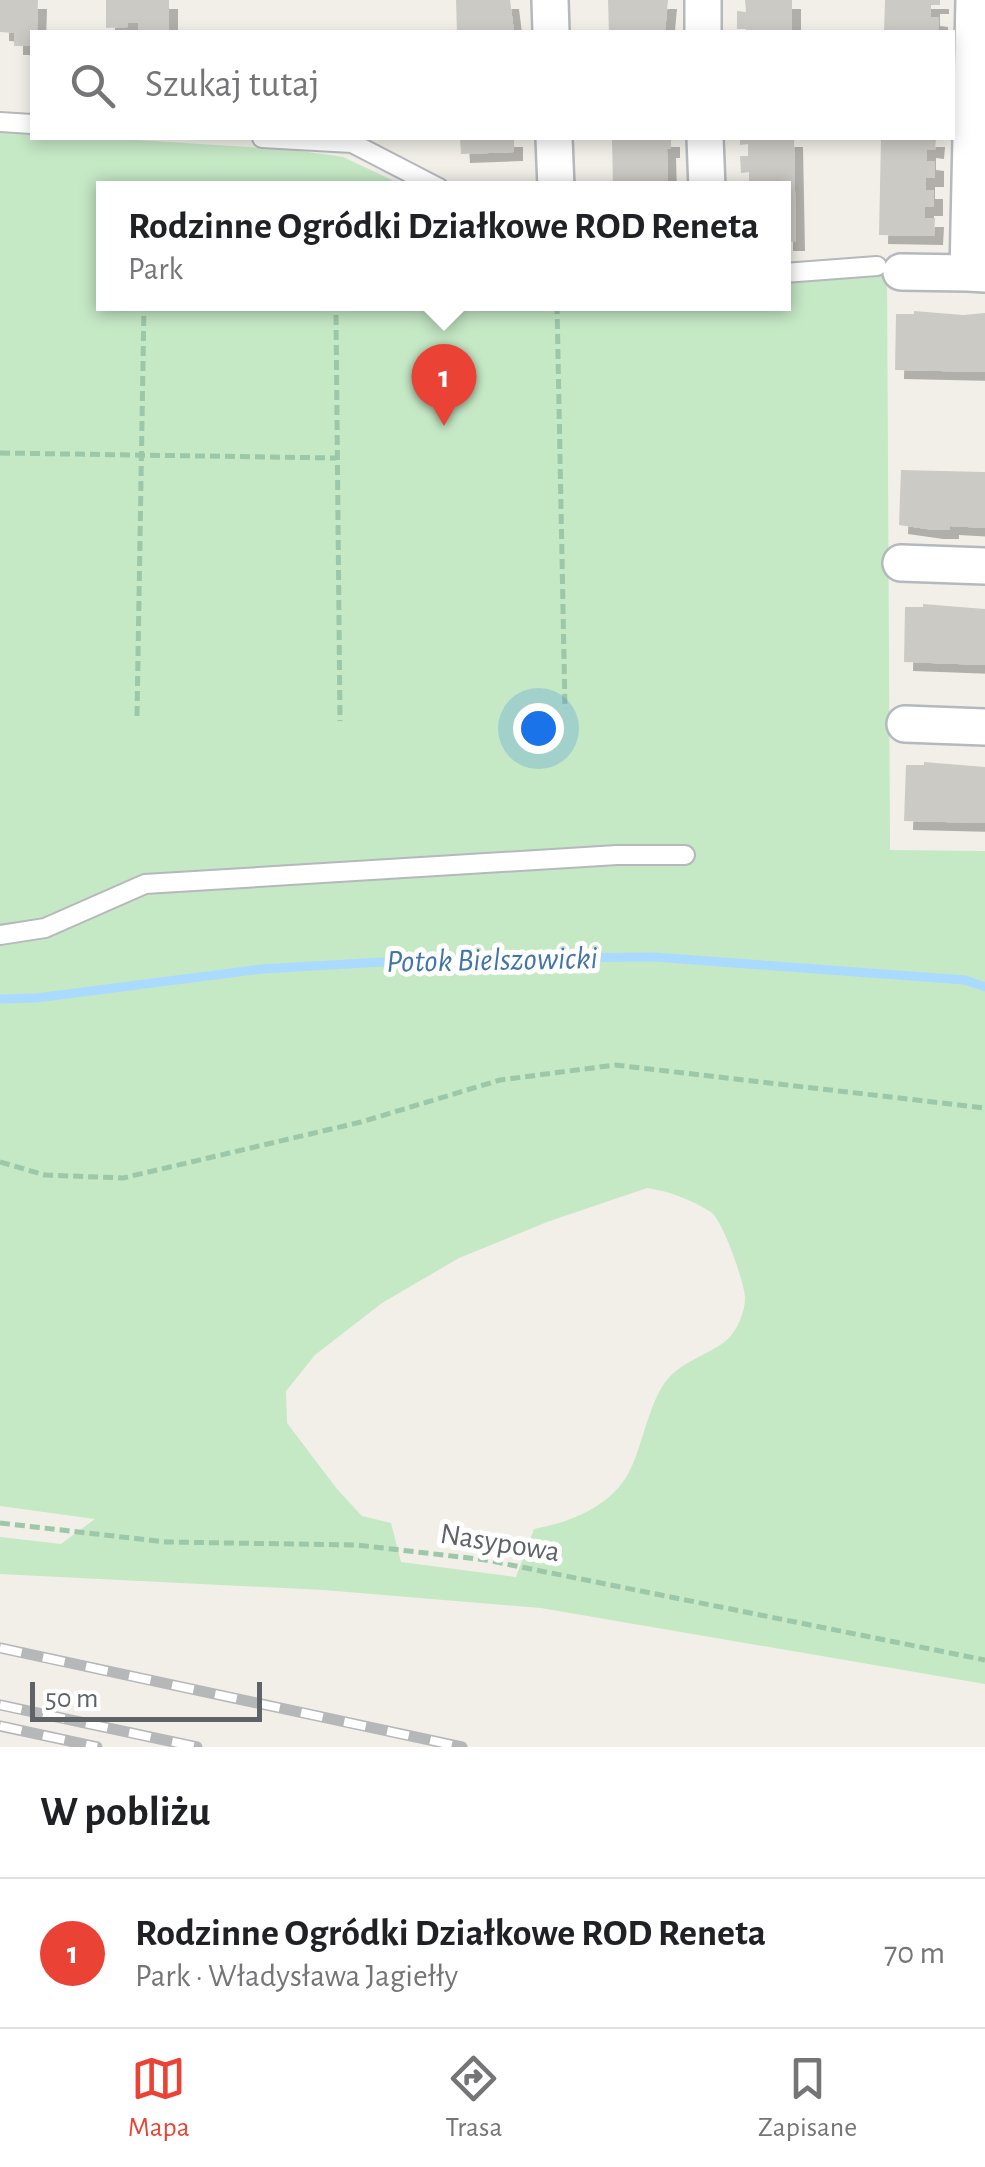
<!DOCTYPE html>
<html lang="pl">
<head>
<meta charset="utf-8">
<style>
	:root { --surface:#fff; --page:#f6f6f6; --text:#202124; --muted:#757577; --line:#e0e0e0; --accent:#ea4335 }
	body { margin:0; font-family:"Alegreya Sans",sans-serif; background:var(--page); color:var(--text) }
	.scale { position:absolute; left:30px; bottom:25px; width:232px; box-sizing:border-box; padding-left:10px; border:5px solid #5f6368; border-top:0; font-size:28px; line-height:35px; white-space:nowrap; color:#5f6368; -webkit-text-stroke:8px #fff; paint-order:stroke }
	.you { position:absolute; left:538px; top:728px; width:35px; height:35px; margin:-25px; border:8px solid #fff; border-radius:50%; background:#1a73e8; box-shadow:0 0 0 15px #1a73e833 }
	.badge { display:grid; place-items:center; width:65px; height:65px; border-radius:50%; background:var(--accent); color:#fff; font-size:32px; font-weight:700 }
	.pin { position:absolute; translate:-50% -82px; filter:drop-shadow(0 2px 5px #0008) }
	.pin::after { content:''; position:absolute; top:52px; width:35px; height:30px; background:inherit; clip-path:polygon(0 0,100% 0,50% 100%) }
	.popup { position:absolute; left:96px; top:181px; width:695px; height:130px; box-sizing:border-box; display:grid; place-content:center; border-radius:0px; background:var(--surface); filter:drop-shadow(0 2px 8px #0005); font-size:32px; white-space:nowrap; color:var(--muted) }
	.popup b { font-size:38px; color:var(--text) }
	.popup::after { content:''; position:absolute; left:50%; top:100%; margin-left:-20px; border:20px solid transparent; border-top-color:var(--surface) }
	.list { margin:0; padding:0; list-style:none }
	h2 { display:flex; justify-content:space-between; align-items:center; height:130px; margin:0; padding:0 40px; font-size:42px }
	h2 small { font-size:32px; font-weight:400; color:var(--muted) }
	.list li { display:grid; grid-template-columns:65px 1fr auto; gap:30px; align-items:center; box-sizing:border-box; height:150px; padding:0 40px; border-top:2px solid var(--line) }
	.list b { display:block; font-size:38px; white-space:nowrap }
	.list p { margin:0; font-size:32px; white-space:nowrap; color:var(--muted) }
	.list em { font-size:32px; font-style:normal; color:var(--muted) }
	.icon { flex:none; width:55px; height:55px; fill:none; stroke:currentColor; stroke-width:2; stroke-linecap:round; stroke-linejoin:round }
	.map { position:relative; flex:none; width:985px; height:1747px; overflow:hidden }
	.search { position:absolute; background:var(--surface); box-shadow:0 5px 15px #0003; left:30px; right:30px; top:30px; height:110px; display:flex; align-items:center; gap:25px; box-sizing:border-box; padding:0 35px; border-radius:0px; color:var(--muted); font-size:38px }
	.sheet { height:280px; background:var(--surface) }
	nav { display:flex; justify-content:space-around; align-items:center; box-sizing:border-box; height:140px; border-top:2px solid var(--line); background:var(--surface); font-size:28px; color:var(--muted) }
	nav a { display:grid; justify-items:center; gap:5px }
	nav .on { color:var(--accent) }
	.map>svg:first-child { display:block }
	.green { fill:#c5e8c5; fill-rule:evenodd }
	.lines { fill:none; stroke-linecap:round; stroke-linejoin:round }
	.stream { stroke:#aadaff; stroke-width:9 }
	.building { fill:#cccac5; filter:url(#shadow) }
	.service-casing { stroke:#b5b8bc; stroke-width:22 }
	.minor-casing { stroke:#b5b8bc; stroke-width:40 }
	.path { stroke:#9cc7a9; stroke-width:5; stroke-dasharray:10 5; stroke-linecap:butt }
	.service { stroke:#fff; stroke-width:18 }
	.minor { stroke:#fff; stroke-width:35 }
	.rail-casing { stroke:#b6b7b8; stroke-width:11 }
	.rail { stroke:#fff; stroke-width:8; stroke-dasharray:22; stroke-linecap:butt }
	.labels { text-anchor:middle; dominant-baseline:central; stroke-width:10; stroke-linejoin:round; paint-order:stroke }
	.street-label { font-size:30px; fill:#5f6368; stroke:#fff }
	.water-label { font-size:32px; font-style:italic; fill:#4174aa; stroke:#fff }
</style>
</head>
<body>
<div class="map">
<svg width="985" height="1747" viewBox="0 0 985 1747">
	<defs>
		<filter id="shadow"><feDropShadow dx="9" dy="9" stdDeviation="0" flood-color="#0004"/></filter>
	</defs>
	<rect width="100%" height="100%" fill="#f1efe8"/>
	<!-- green -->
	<path class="green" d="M0,131L32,133V138H105L294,150L343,157L409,188H104V304H784V282L887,276L890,850L985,851V1684L541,1608L324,1590L0,1574V1537L61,1544L95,1519L0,1506ZM647,1188C669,1191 692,1200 711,1212C723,1221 743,1279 745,1296C746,1309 738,1329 729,1338C710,1356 677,1361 662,1387C646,1413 640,1457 625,1479C605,1509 567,1523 534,1529L516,1577L401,1562L391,1523L362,1516L337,1489L287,1423L286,1391L315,1355L382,1303L459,1258L547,1222Z"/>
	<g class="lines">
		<!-- stream -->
		<path class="stream" d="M0,999L36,998L262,969L434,959L654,957L965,980L985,987"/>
	</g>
	<!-- building -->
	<path class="building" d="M0,0H38L37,32H32V46H14V33L0,32Z
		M106,0H169V32H138V23H128V27L106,28Z
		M456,0H510L514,32H457Z
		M608,0H668L665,32H609Z
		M745,0H792V32H746V29H737V11L746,12Z
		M885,0H940V5H931V17L939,18V32H884Z
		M460,138H514V152L461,154Z
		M612,138H671V149H667L668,183H671V188H613Z
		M740,138H794L796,242H784V188H741V184H749V172L741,173L740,156H748V144L740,145Z
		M881,138H936L935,150L927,149V161L935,162V178H926V190H934V207H925V218H935L934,236L879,235Z
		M914,311L963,315L985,313V372L895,370L896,314H914Z
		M901,470L985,472V528L950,526V530H934L899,525Z
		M923,604L985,609V665L904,662L905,607H923Z
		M924,762L985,767V823L904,821L906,765H924Z"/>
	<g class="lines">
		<!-- service casing -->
		<g class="service-casing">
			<path id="service" d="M0,122L32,124
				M262,138L352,143L439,188
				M784,273L877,266
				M0,935L45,928L145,884L617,855H685"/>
		</g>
		<!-- minor casing -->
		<g class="minor-casing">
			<path id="minor" d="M550,0L551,32
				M703,0V32
				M974,0L968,273L985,274
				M554,138L556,188
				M705,138L707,188
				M901,272L968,273
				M901,563L985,566
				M905,724L985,727"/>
		</g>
		<!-- path -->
		<path class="path" d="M557,304L565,709
			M336,315L340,721
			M0,453L336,458
			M137,716L144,304
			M0,1162L45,1175L123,1178L361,1122L500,1080L615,1065L985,1108
			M0,1523L166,1542L357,1545L486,1560L985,1660"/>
		<!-- service -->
		<use href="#service" class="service"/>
		<!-- minor -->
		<use href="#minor" class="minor"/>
		<!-- rail casing -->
		<g class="rail-casing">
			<path id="rail" d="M0,1648L462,1747
				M0,1705L197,1747
				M0,1726L97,1747"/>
		</g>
		<!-- rail -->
		<use href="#rail" class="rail"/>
	</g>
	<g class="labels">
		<!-- street labels -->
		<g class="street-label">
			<text transform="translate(500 1543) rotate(9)">Nasypowa</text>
		</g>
		<!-- water labels -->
		<g class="water-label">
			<text transform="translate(492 960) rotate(-1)">Potok Bielszowicki</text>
		</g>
	</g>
</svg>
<div class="scale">50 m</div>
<div class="you"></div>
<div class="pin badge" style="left:444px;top:426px">1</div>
<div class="popup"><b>Rodzinne Ogródki Działkowe ROD Reneta</b>Park</div>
<div class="search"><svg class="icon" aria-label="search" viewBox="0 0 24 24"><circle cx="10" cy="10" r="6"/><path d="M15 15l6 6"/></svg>Szukaj tutaj</div>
</div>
<section class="sheet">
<h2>W pobliżu<small></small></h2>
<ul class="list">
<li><span class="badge">1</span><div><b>Rodzinne Ogródki Działkowe ROD Reneta</b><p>Park · Władysława Jagiełły</p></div><em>70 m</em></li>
</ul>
</section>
<nav>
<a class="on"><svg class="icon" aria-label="map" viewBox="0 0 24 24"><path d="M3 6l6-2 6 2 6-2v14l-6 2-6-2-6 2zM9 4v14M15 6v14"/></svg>Mapa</a>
<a><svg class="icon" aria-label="directions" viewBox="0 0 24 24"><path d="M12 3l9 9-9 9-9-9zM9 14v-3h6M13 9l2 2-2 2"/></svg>Trasa</a>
<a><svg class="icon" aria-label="saved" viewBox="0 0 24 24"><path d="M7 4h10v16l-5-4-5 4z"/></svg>Zapisane</a>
</nav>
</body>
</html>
